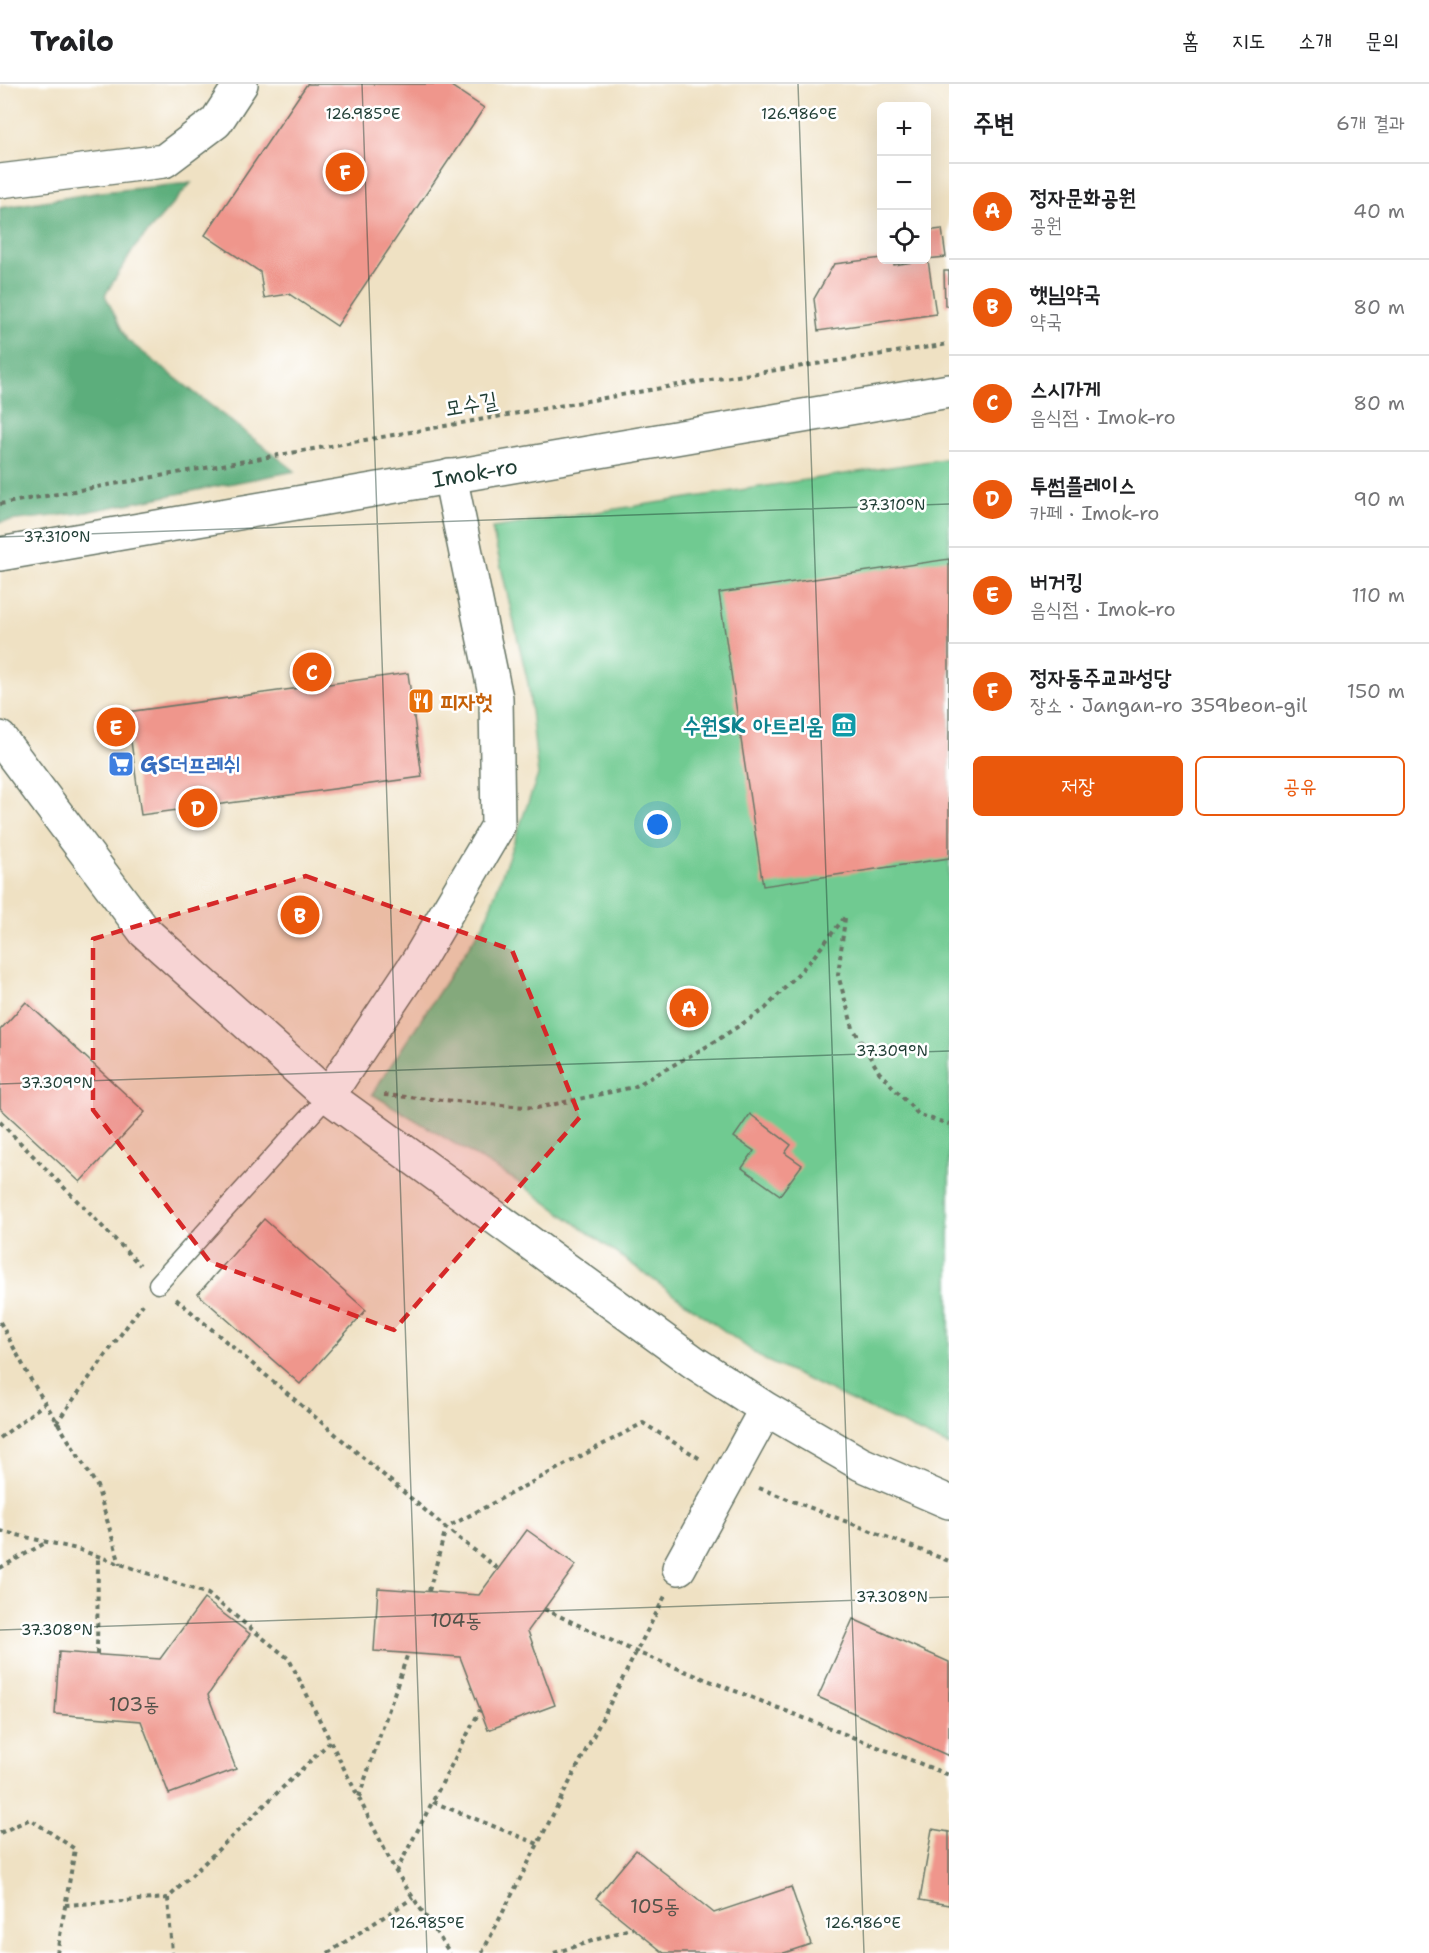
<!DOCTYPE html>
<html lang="ko">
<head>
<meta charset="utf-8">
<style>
	:root { --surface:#fff; --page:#f6f6f6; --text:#202124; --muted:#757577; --line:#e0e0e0; --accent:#ea580c }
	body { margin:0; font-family:"Shantell Sans","Poor Story",sans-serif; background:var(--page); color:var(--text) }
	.controls { position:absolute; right:18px; top:18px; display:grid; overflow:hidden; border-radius:9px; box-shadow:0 6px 24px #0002 }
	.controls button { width:54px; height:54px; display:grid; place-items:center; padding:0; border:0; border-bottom:2px solid var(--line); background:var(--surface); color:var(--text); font:30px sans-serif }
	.you { position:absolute; left:658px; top:741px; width:21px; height:21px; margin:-15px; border:4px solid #fff; border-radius:50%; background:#1a73e8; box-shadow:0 0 0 9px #1a73e833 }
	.badge { display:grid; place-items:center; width:39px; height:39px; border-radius:50%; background:var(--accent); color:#fff; font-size:20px; font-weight:700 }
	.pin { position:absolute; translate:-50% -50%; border:3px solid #fff; box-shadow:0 2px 6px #0006 }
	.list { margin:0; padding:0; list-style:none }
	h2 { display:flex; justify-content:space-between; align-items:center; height:78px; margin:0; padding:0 24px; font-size:26px }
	h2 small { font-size:20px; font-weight:400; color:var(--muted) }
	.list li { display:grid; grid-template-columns:39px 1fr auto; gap:18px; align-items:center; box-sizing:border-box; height:96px; padding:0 24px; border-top:2px solid var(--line) }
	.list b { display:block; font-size:22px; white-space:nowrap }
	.list p { margin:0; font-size:20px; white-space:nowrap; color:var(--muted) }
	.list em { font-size:20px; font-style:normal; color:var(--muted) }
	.actions { display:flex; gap:12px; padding:18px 24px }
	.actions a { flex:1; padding:14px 0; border:2px solid var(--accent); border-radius:9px; text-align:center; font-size:21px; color:var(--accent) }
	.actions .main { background:var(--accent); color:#fff }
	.icon { flex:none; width:33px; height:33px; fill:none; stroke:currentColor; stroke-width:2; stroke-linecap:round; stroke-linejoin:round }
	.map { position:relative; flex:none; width:949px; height:1869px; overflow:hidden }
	header { display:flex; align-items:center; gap:36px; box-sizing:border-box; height:84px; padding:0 30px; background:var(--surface); border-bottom:2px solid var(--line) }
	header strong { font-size:28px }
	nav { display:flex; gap:33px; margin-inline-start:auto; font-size:21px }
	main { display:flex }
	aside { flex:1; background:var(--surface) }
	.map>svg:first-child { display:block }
	.green { fill:#70ca91; stroke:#488462; stroke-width:1.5 }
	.forest { fill:#5cae7b; stroke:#3e7658; stroke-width:1.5 }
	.building { fill:#ef968c }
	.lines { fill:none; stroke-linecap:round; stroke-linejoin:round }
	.service-casing { stroke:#687666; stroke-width:21 }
	.minor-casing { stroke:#687666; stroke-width:36 }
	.tertiary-casing { stroke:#687666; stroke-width:36 }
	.path { stroke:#687666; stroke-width:4; stroke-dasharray:4.5 4.5; stroke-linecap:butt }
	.service { stroke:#fff; stroke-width:18 }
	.minor { stroke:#fff; stroke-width:33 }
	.tertiary { stroke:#fff; stroke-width:33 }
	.marked { fill:#d62828; fill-opacity:0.2; stroke:#d62828; stroke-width:4.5; stroke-dasharray:12 8; stroke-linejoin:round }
	.ticks { fill:none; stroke:#1f3d34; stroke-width:1.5; stroke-opacity:0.45 }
	.labels { text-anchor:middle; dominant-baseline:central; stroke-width:5; stroke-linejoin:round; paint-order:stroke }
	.number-label { font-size:20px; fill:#53534a }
	.street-label { font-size:22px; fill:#1f3d34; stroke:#fff }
	.food-label { font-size:22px; font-weight:bold; fill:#c56008; stroke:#fff; text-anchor:start }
	.culture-label { font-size:22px; font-weight:bold; fill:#0d838f; stroke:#fff; text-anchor:end }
	.shop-label { font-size:22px; font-weight:bold; fill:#366cbe; stroke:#fff; text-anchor:start }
	.ticks-label { font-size:15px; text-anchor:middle; fill:#1f3d34; stroke:#fff; stroke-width:5; stroke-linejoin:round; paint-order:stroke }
</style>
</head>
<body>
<header>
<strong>Trailo</strong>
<nav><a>홈</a><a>지도</a><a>소개</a><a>문의</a></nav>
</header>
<main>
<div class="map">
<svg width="949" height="1869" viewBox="0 0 949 1869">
	<rect width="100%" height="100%" fill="#fff"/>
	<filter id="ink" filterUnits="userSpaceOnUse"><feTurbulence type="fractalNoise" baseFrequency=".0167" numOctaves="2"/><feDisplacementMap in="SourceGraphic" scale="12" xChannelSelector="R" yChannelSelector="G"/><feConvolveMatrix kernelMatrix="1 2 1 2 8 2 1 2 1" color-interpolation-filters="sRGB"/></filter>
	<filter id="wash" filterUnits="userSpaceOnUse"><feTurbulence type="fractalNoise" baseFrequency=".008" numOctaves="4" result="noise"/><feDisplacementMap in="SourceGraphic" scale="24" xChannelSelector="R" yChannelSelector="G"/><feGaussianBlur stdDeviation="1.35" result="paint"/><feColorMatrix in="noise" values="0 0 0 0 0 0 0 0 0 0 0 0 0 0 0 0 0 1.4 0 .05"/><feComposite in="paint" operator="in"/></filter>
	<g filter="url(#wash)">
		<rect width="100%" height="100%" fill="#efe1c3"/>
		<!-- green -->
		<path class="green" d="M949,374V1362L765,1276L515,1096L372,1010L485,838L538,691L528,599L492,444Z"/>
		<!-- forest -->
		<path class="forest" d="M191,99L135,163L105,211L127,256L295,387L81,429L0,438V124L101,108Z"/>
		<g id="blocks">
			<!-- building -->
			<path class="building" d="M307,0H448L484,24L337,242L289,210L264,214L260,188L205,151Z
				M942,145L946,173L926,175V147Z
				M882,174V176H893L894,181L928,176L936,230L818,247L814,215L834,180Z
				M944,187H949V222H945Z
				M949,475V774L763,802L719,509Z
				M408,589L422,693L141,731L127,628Z
				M26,918L145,1028L80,1098L0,1024V946Z
				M750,1030L791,1061L785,1069L802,1081L780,1111L742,1084L754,1067L734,1053Z
				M264,1135L366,1226L300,1300L198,1210Z
				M527,1446L576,1481L528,1547L555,1621L488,1646L460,1573L374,1567L378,1504L479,1511Z
				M204,1515L250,1550L208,1611L236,1685L169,1710L141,1637L55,1630L59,1568L160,1575Z
				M853,1535L949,1578V1672L818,1613Z
				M932,1745L949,1748V1821L920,1816Z
				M636,1766L714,1829L791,1803L811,1860L784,1869H664L596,1814Z"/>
		</g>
	</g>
	<g filter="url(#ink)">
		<use href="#blocks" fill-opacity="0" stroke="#687666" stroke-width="1.5"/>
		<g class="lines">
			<!-- service casing -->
			<g class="service-casing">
				<path id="service" d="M158,1200L328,1012"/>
			</g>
			<!-- minor casing -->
			<g class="minor-casing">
				<path id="minor" d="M0,654L145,848L328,1012L695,1279L766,1325L861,1380L949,1418
					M328,1012L418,877L498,742L496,614L450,392
					M679,1484L766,1325"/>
			</g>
			<!-- tertiary casing -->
			<g class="tertiary-casing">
				<g id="tertiary">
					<path d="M0,97L164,77L216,38L241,0"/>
					<path id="s1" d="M0,470L949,307"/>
				</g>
			</g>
			<!-- path -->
			<path class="path" d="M0,420L684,300L949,260
				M845,834L838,891L853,944L879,988L919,1031L949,1040
				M384,1011L537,1024L634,1003L711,960L765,925L811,876L845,833
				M0,1038L140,1181
				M176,1215L446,1444L643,1339L702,1376
				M0,1238L31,1296L97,1402L120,1480
				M56,1337L57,1338L143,1220
				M0,1354L45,1319
				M759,1404L949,1477
				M0,1447L77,1465L208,1510L289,1575L396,1788L450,1869
				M0,1484L47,1458
				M429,1507L446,1444L498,1485
				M544,1525L636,1568L949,1691
				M97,1570L98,1472
				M359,1713L408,1569
				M433,1718L538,1760
				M0,1749L30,1735L75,1765L57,1869
				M396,1788L480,1626
				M168,1814L172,1869
				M65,1821L168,1814L331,1657
				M328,1869L413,1814
				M482,1869L665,1512
				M554,1869L633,1844"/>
			<!-- service -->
			<use href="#service" class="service"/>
			<!-- minor -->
			<use href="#minor" class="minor"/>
			<!-- tertiary -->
			<use href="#tertiary" class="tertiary"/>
		</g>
	</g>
	<!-- marked area -->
	<path class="marked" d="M306,792L512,866L580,1033L394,1246L210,1178L93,1026V855Z"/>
	<!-- ticks -->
	<path class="ticks" d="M362,0L427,1869M798,0L864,1869M0,453L949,420M0,1000L949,967M0,1546L949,1513"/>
	<!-- icons -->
	<defs>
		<g id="restaurant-square" transform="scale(1.35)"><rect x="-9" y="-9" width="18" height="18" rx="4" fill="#e8710a" stroke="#fff"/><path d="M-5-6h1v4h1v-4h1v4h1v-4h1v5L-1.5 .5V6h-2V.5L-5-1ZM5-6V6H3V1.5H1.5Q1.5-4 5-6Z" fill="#fff"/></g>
		<g id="museum-square" transform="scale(1.35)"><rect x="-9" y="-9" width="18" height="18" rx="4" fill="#0f9aa8" stroke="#fff"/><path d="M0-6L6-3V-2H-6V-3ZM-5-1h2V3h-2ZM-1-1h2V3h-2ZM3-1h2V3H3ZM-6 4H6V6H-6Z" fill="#fff"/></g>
		<g id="supermarket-square" transform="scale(1.35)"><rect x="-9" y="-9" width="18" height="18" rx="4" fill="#3f7fe0" stroke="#fff"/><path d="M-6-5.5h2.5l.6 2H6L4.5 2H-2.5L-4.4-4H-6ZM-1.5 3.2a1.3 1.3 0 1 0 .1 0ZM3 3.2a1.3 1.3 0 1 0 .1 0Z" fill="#fff"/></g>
	</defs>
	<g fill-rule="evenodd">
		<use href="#restaurant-square" x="421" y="617"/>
		<use href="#museum-square" x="844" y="641"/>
		<use href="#supermarket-square" x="121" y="680"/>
	</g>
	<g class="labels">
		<!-- number labels -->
		<g class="number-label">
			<text x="456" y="1536">104동</text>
			<text x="134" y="1620">103동</text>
			<text x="655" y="1822">105동</text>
		</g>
		<!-- street labels -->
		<g class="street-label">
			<text transform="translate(471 320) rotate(-10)">모수길</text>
			<text stroke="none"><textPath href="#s1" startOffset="482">Imok-ro</textPath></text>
		</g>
		<!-- food labels -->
		<g class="food-label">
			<text x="440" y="617">피자헛</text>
		</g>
		<!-- culture labels -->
		<g class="culture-label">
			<text x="824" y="641">수원SK 아트리움</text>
		</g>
		<!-- shop labels -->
		<g class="shop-label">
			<text x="140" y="680">GS더프레쉬</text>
		</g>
	</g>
	<g class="ticks-label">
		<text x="363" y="35">126.985°E</text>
		<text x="799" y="35">126.986°E</text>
		<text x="892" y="426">37.310°N</text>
		<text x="57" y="458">37.310°N</text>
		<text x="892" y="972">37.309°N</text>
		<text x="57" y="1004">37.309°N</text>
		<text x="892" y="1518">37.308°N</text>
		<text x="57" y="1551">37.308°N</text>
		<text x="427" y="1844">126.985°E</text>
		<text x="863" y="1844">126.986°E</text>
	</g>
</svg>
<div class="controls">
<button>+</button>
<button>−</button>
<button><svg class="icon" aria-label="locate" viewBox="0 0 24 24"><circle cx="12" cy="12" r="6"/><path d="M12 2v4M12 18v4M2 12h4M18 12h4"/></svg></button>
</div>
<div class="you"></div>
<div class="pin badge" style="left:689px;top:924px">A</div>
<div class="pin badge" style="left:300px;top:831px">B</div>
<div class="pin badge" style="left:312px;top:588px">C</div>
<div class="pin badge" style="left:198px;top:724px">D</div>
<div class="pin badge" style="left:116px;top:643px">E</div>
<div class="pin badge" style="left:345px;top:88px">F</div>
</div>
<aside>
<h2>주변<small>6개 결과</small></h2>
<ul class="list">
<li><span class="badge">A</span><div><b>정자문화공원</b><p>공원</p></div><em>40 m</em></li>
<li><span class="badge">B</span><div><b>햇님약국</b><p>약국</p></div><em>80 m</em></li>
<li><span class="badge">C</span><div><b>스시가게</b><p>음식점 · Imok-ro</p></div><em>80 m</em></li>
<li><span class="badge">D</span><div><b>투썸플레이스</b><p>카페 · Imok-ro</p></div><em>90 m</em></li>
<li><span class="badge">E</span><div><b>버거킹</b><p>음식점 · Imok-ro</p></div><em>110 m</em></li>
<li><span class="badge">F</span><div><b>정자동주교과성당</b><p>장소 · Jangan-ro 359beon-gil</p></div><em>150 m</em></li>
</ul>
<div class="actions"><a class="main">저장</a><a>공유</a></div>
</aside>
</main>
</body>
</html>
